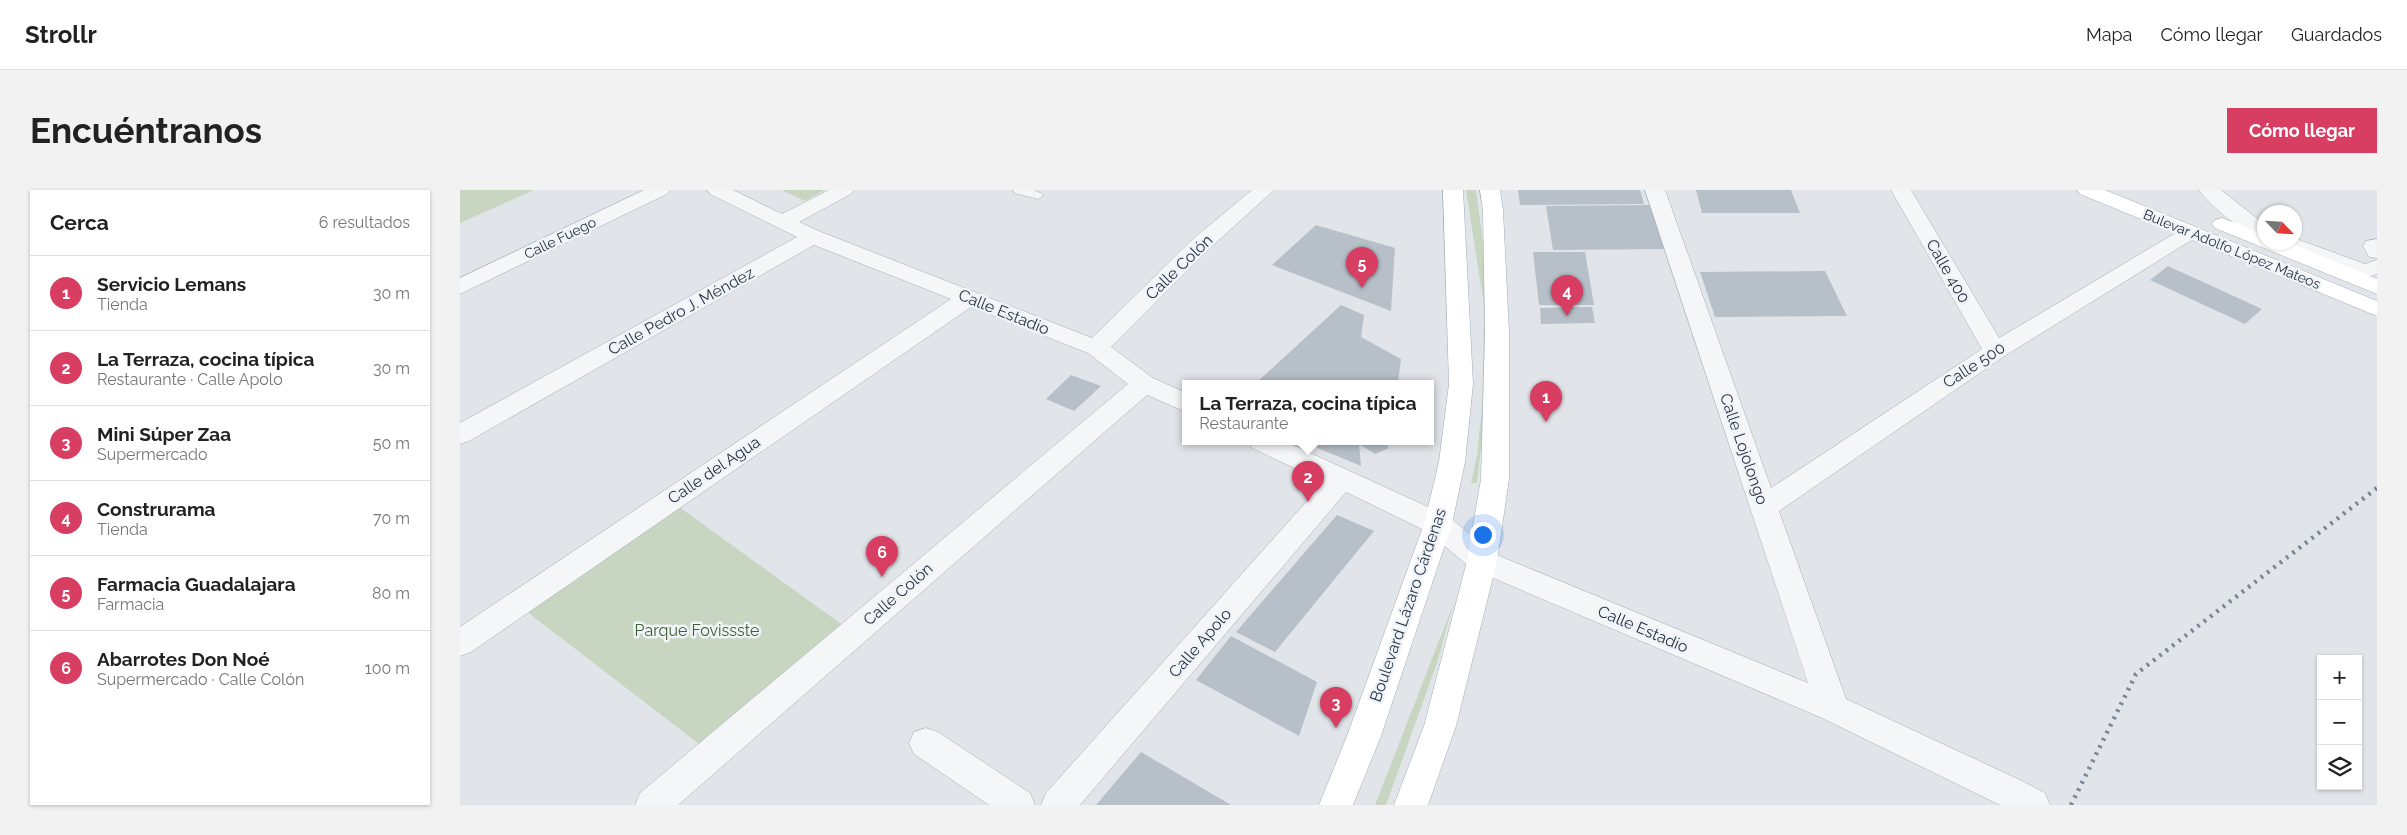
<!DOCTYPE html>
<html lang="es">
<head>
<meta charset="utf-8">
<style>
	:root { --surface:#fff; --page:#f2f2f2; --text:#222; --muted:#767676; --line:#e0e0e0; --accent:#d83d62 }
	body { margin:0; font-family:Raleway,sans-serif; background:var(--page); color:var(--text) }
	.controls { position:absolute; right:15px; bottom:15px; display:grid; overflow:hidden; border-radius:0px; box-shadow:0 1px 4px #0004 }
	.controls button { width:45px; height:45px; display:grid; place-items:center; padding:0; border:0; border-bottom:1px solid var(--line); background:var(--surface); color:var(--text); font:25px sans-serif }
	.compass { position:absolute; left:1797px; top:15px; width:45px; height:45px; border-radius:50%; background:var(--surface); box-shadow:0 1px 4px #0004; rotate:115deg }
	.you { position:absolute; left:1022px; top:344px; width:18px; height:18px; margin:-12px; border:4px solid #fff; border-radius:50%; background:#1a73e8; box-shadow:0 0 0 8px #1a73e833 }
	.badge { display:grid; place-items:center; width:32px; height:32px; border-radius:50%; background:var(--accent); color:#fff; font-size:16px; font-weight:700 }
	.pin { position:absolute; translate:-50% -41px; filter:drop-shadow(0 1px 2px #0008) }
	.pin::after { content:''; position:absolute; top:26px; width:18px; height:15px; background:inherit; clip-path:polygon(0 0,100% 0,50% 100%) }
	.popup { position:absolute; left:722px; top:190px; width:252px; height:65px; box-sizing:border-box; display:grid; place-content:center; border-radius:0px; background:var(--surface); filter:drop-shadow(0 1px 4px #0005); font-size:16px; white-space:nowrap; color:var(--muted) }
	.popup b { font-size:19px; color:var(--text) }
	.popup::after { content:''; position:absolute; left:50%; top:100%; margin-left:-10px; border:10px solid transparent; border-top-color:var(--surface) }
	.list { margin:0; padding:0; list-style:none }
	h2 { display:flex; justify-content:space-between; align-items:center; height:65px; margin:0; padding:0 20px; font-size:21px }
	h2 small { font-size:16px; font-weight:400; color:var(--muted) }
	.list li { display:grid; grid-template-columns:32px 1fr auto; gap:15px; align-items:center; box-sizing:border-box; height:75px; padding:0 20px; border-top:1px solid var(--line) }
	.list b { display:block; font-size:19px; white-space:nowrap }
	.list p { margin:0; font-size:16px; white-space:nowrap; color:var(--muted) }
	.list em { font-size:16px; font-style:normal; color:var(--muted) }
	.icon { flex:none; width:28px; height:28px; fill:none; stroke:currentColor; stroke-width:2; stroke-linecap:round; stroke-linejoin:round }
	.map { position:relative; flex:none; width:1917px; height:615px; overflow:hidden; border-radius:0px }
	header { display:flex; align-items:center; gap:30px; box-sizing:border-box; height:70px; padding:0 25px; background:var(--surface); border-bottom:1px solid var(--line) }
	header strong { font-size:24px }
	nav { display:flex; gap:28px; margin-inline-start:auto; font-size:18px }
	.intro { display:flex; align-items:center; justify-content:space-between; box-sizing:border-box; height:120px; padding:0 30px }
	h1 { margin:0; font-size:35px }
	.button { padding:12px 22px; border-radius:0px; background:var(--accent); color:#fff; font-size:18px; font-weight:700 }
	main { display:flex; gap:30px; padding:0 30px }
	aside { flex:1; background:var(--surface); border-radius:0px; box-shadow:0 1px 4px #0004 }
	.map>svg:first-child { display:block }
	.green { fill:#c8d5c1 }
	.building { fill:#b7bfc8 }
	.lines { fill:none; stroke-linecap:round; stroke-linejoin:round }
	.service-casing { stroke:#a6acb5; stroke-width:1 }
	.minor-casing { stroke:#a6acb5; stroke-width:1 }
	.secondary-casing { stroke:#a6acb5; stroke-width:1 }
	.primary-casing { stroke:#9fabb7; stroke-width:1 }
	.service { fill:#f4f6f8; fill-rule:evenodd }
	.minor { fill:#f4f6f8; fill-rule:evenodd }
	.secondary { fill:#fff; fill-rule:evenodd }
	.primary { fill:#fff; fill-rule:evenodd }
	.rail { stroke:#798695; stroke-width:4.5; stroke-dasharray:2.5 5.5; stroke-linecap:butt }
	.labels { text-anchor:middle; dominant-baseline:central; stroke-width:5; stroke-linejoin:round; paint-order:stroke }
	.far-street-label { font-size:14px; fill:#283443; stroke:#f0f4f8 }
	.street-label { font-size:16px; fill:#283443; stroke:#f0f4f8 }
	.park-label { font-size:16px; fill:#406034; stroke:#f0f4f8 }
</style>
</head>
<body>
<header>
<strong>Strollr</strong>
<nav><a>Mapa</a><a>Cómo llegar</a><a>Guardados</a></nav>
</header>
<div class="intro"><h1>Encuéntranos</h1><a class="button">Cómo llegar</a></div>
<main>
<aside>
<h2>Cerca<small>6 resultados</small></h2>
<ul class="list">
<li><span class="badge">1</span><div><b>Servicio Lemans</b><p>Tienda</p></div><em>30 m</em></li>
<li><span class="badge">2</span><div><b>La Terraza, cocina típica</b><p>Restaurante · Calle Apolo</p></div><em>30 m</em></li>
<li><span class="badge">3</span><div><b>Mini Súper Zaa</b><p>Supermercado</p></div><em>50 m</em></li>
<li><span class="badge">4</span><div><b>Construrama</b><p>Tienda</p></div><em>70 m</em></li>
<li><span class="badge">5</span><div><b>Farmacia Guadalajara</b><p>Farmacia</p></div><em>80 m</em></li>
<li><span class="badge">6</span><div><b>Abarrotes Don Noé</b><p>Supermercado · Calle Colón</p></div><em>100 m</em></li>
</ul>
</aside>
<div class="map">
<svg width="1917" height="615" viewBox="0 0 1917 615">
	<rect width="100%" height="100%" fill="#e1e5ea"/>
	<!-- green -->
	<path class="green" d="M0,0H74L0,33Z
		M322,0H365L345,11Z
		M1006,0H1016L1026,74L1029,188L1017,293H1011L1017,266L1022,215L1024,131L1023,109Z
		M215,314L388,439L243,557L62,418Z
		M993,415L977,473L926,615H915Z"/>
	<!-- building -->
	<path class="building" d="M1058,0H1180L1184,14L1060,15Z
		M1236,0H1331L1340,23H1242Z
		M1192,15L1205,59L1093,60L1086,16Z
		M856,35L935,58L931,121L812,75Z
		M1073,62H1125L1134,115H1079Z
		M1708,76L1802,119L1785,134L1690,90Z
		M1365,81L1387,126L1255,127L1240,82Z
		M881,115L904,125L901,147L941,169L938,193H796Z
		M1132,117L1135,133L1081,134L1080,118Z
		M611,185L641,196L614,221L586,209Z
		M841,251H924L929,258L915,264L899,254L901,276Z
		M877,325L914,341L815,462L776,442Z
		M771,446L857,492L839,546L736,490Z
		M681,562L771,615H636Z"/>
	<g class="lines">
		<!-- service casing -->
		<g class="service-casing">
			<path id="service" d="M553,0H574L584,5L578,9L554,3Z"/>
		</g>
		<!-- minor casing -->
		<g class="minor-casing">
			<path id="minor" d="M184,0H210L207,4L0,104V88Z
				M247,0H273L322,24L369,0H394L391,4L339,32L361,42L632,148L733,49L792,0H814L749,59L651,157L693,188L726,203V222L687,205L218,615H175L180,603L668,194L628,163L511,117L11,462L0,466V437L491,109L354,55L9,251L0,254V233L337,47L250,4Z
				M1185,0H1205L1311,298L1522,159L1431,0H1451L1539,148L1724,38L1731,36L1738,38L1742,42L1738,46L1543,167L1319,321L1386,509L1560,590L1585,603L1590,615H1540L1362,528L1012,379L968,342L886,302L620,615H581L586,603L864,292L792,258L788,251H824L988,326L1032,363L1348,493Z
				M1739,0H1761L1804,34V49C1787,46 1749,15 1739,0Z
				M1834,48L1905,74L1917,70V84L1905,88L1897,86L1818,57L1816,52H1834Z
				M1917,49V68L1909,67L1903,56L1906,51Z
				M466,538L478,542L570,603L575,615H529L454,564L449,553L454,542Z"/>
		</g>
		<!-- secondary casing -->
		<g class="secondary-casing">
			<path id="secondary" d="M1617,0H1645L1917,111V126L1620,4Z
				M1762,28L1804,44V52H1828L1917,89V104L1755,38L1752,34L1755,30Z"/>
		</g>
		<!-- primary casing -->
		<g class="primary-casing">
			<path id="primary" d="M983,0H1003L1013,194L1005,272L992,334L921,546L893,615H859L887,546L964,334L979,272L989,194Z
				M1020,0H1040L1043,20L1049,142V289L1037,371L996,536L968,615H934L964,536L1007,371L1021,289L1025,142L1023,20Z"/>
		</g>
		<!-- service -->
		<use href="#service" class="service"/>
		<!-- minor -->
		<use href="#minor" class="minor"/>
		<!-- secondary -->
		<use href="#secondary" class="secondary"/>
		<!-- primary -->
		<use href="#primary" class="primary"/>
		<!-- rail -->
		<path class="rail" d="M1611,615L1676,484L1917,298"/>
	</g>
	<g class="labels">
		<!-- far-street labels -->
		<g class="far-street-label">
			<text transform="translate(100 48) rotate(-26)">Calle Fuego</text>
			<text transform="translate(1772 59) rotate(22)">Bulevar Adolfo López Mateos</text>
		</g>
		<!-- street labels -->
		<g class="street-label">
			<text transform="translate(719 77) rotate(-44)">Calle Colón</text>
			<text transform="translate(1488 81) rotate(60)">Calle 400</text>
			<text transform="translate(221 121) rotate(-29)">Calle Pedro J. Méndez</text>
			<text transform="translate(544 122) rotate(22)">Calle Estadio</text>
			<text transform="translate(1514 175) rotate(-33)">Calle 500</text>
			<text transform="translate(1284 259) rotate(71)">Calle Lojolongo</text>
			<text transform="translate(254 280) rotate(-34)">Calle del Agua</text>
			<text transform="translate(438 404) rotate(-41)">Calle Colón</text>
			<text transform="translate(948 415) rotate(-71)">Boulevard Lázaro Cárdenas</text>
			<text transform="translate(1183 439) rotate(23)">Calle Estadio</text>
			<text transform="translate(740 453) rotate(-49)">Calle Apolo</text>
		</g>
		<!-- park labels -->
		<g class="park-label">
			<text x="237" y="440">Parque Fovissste</text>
		</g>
	</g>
</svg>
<div class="controls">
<button>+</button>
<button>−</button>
<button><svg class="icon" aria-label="layers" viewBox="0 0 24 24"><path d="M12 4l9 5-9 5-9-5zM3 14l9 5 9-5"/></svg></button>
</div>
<svg class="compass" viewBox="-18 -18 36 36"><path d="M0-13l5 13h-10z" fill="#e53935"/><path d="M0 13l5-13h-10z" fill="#767676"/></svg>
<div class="you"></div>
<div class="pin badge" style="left:1086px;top:232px">1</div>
<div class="pin badge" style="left:848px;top:312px">2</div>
<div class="popup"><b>La Terraza, cocina típica</b>Restaurante</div>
<div class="pin badge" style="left:876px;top:538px">3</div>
<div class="pin badge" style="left:1107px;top:126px">4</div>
<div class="pin badge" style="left:902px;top:98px">5</div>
<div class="pin badge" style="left:422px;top:387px">6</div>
</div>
</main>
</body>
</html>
